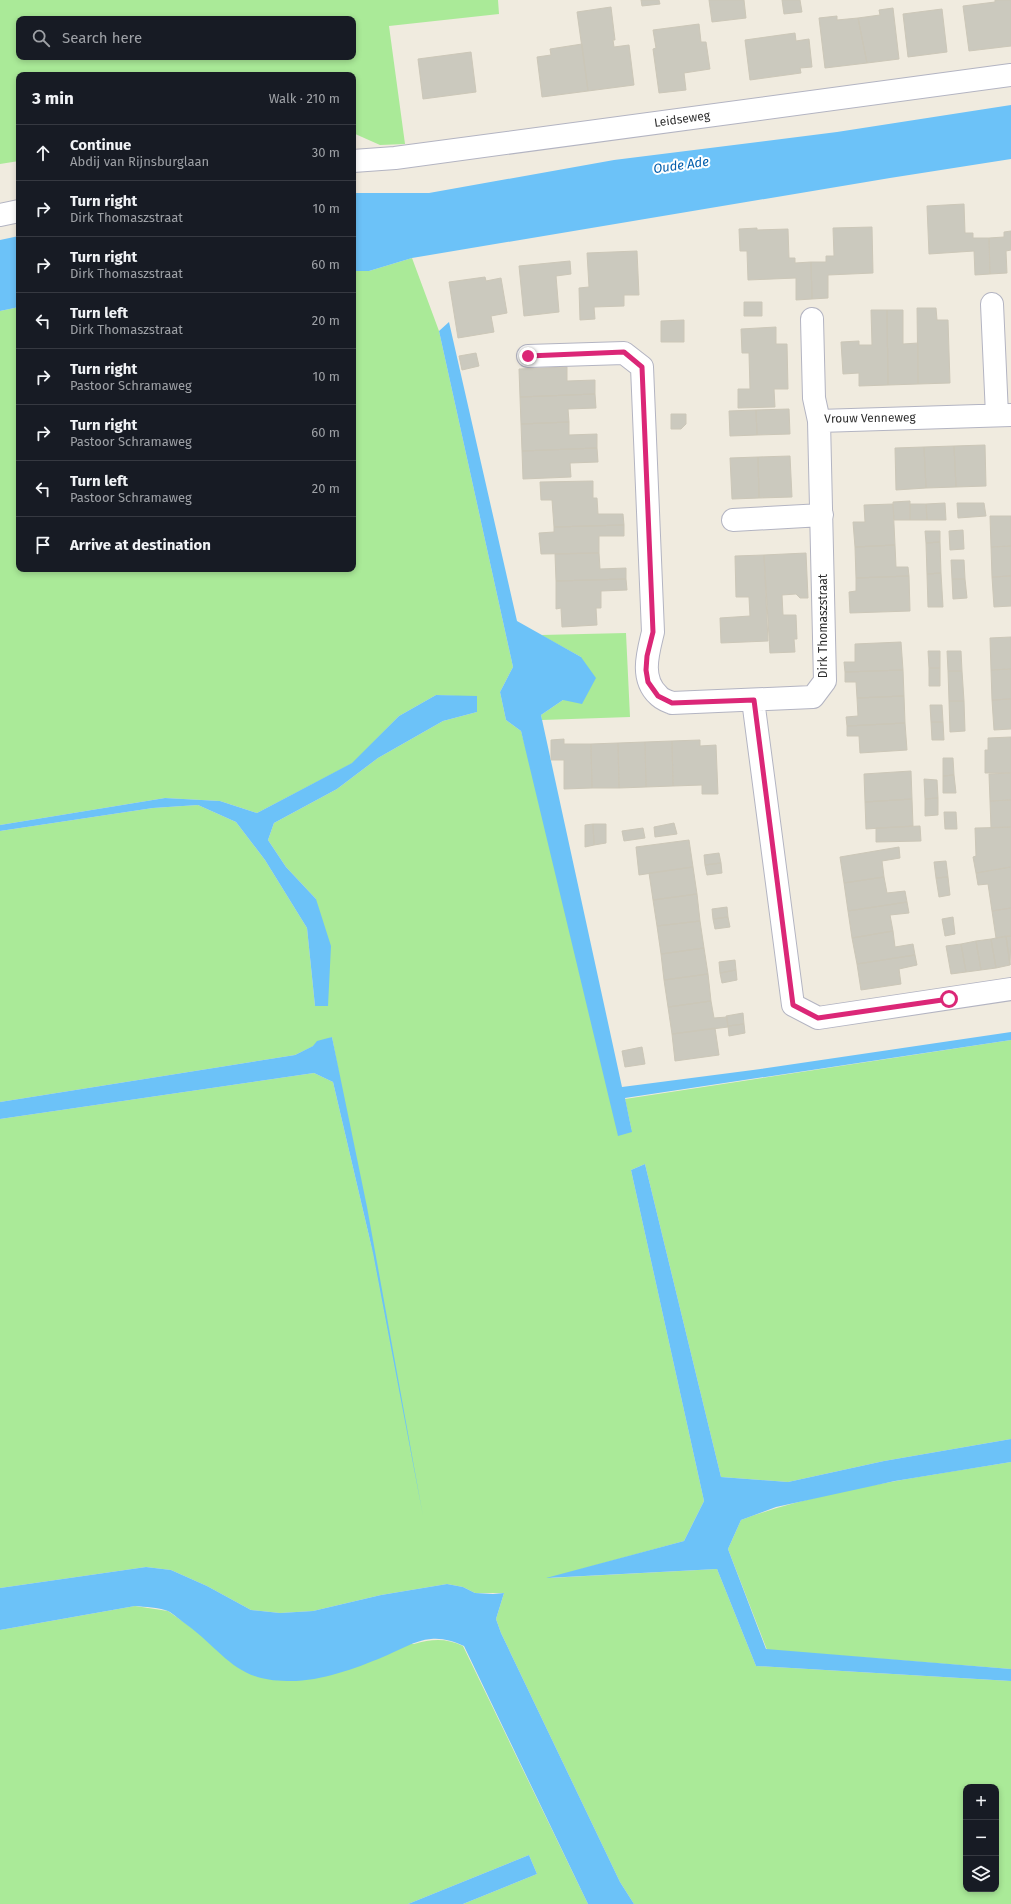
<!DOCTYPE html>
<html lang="en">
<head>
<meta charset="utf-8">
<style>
	:root { --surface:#171b24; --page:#242831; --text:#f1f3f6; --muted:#9ea1a6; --line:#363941 }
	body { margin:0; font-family:"Fira Sans",sans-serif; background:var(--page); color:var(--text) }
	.controls { position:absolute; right:12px; bottom:12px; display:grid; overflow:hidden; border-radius:8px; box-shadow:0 2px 6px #0003 }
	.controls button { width:36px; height:36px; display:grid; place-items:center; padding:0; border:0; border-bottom:1px solid var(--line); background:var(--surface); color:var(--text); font:20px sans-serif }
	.stop { position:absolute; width:12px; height:12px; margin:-9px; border:3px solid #db2777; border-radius:50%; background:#fff }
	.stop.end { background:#db2777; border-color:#fff; box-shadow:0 1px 4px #0008 }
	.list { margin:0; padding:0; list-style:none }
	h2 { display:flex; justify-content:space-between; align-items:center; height:52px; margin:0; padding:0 16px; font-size:17px }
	h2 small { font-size:13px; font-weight:400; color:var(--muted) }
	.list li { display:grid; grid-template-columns:26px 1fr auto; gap:12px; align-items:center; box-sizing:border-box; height:56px; padding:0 16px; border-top:1px solid var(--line) }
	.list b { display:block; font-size:15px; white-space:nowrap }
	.list p { margin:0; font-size:13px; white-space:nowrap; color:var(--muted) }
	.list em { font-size:13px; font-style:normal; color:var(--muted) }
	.icon { flex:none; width:22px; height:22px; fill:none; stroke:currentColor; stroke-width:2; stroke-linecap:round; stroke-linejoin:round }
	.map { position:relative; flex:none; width:1011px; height:1904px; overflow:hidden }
	.search { position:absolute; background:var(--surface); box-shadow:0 2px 6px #0003; left:16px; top:16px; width:340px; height:44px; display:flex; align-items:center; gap:10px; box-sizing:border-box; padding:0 14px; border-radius:8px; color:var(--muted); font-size:15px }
	.panel { position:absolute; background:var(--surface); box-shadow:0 2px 6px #0003; left:16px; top:72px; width:340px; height:500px; border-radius:8px }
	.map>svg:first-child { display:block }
	.green { fill:#aaea98; fill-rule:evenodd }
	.water { fill:#6cc2f8 }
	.building { fill:#cbc9be; stroke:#ccc7b8 }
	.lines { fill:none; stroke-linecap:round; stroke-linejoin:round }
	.minor-casing { stroke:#b3b4c2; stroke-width:24 }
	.minor { stroke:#fff; stroke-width:22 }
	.route { stroke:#db2777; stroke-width:5 }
	.labels { text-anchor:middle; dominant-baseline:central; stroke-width:4; stroke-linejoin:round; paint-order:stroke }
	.street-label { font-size:12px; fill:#2e2e2e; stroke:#fff }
	.water-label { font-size:13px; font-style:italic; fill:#035eac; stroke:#fff }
</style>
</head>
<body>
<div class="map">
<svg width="1011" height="1904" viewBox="0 0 1011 1904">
	<rect width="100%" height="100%" fill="#f0ebdf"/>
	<!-- green -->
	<path class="green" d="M0,0H498L499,14L389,26L405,144L380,145L353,133V75H19V161L0,164ZM19,19H353V57H19Z
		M412,258L439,331L513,667L500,692L506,720L521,731L632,1132L625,1099L1011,1040V1439L884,1461L788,1482L721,1477L645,1164L631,1170L704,1501L684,1541L549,1578L717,1569L756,1666L1011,1681V1904H634L620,1882L501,1633L496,1619L504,1593H475L463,1587L447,1584L381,1595L313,1611L280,1613L251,1610L207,1586L171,1570L146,1567L0,1588V1119L314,1073L333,1082L373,1253L411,1454L332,1037L295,1055L0,1102V831L153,808L198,805L236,822L265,860L307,928L315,1006L316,899L286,867L268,840L274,823L337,789L378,758L443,721L477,712V697L436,695L399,716L353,763L257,813L220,801L165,798L0,825V311L19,307V569H353V271H369ZM966,1787H996V1889H966Z
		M626,633L630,717L542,720L541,715L563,700L581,657L541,635Z
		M1011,1462V1669L767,1650L728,1549L741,1520C825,1489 922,1477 1011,1462Z
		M135,1606L168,1611L192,1628L414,1644C432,1639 446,1638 463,1646L588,1904H463L537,1874L529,1855L408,1904H0V1630Z"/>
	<!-- water -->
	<path class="water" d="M1011,105V159L890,178L412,258L369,271H353V193H429L614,160L837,132Z
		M19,236V307L0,311V240Z
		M449,322L517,621L581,657L596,678L582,704L563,700L541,715L622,1087L753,1070L1011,1032V1040L625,1098L632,1132L618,1136L521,731L506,720L500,692L513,667L439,331Z
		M436,695L477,696V712L443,721L378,758L337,789L274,823L268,840L286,867L316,899L331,946L328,1006H315L307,928L265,860L236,822L198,805L153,808L0,831V825L165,798L220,801L257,813L352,763L399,716Z
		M332,1037L367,1207L423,1516L373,1253L333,1082L314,1073L0,1119V1102L295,1055L313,1046L317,1041Z
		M645,1164L721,1477L788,1482L884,1461L1011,1439V1462L895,1481L776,1507L741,1520L728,1549L766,1649L1011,1669V1681L756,1666L717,1569L546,1578L684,1541L704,1501L631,1170Z
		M146,1567L171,1570L207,1586L251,1610L280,1613L313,1611L381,1595L447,1584L463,1587L475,1593L493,1594L504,1593L496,1619L501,1633L620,1882L634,1904H588L464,1646C453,1641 443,1638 431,1639C415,1640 398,1651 383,1657C354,1669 319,1682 287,1681C235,1681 224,1652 187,1625C181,1621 174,1614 168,1611C158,1607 145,1607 135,1606L0,1630V1588Z
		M529,1855L537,1874L463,1904H408Z"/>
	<!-- building -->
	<path class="building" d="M641,0H659L660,4L642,6Z
		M709,0H744L746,18L712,22Z
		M782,0H800L802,12L784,14Z
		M995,0H1011V46L969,51L963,6L995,2Z
		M611,7L615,40H613L614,47L629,45L634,85L588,91L577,12Z
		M893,8L899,59L867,63L858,18L880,15L879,10Z
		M942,9L947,52L908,57L903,14Z
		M837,16V20L858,18L867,63L825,68L819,18Z
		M699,24L701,42H706L710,69L684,73L686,90L659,93L653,49L656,48L653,30Z
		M795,33L796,41L809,39L812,67L800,68L801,73L750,80L745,40Z
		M582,44L588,91L542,97L537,57L551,55L550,49Z
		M471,52L476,92L423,99L418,59Z
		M964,204L965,233H973V238H989L990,274L975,275L974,251L929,254L927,206Z
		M872,227L873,273L828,275V298L812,299L811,262H826V256H834L833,228Z
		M757,228V230L788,229L789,258H795V263L811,262L812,299L796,300V278L748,280L747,251H740L739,229Z
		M1011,231V250L1006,251L1007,273L990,274L989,238L1004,237V232Z
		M637,251L639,295H624V306L594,307L595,319L580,320L579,288L589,287L587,253Z
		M570,261L571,274L556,276L559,312L524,316L519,266Z
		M485,277L486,281L501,278L507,313L491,316L494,332L458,338L449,282Z
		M744,302H762V316H744Z
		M917,308H936L937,320H948L950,383L918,384Z
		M871,310H887L888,385L859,386V373L843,374L841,342L859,341V345H872Z
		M887,310H903V344L918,343V384L888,385Z
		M684,320V342H661V321Z
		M776,327V344H787L788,389H774L775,407L738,408V389H750L749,353H742L741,329Z
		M476,353L479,366L462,370L459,356Z
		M567,367V381L595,380V394L520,397L519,369Z
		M595,394L596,408L568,409L569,422L521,424L520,397Z
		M789,409L790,434L757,435L756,410Z
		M756,410L757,435L730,436L729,411Z
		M671,414H686V424L681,429H671Z
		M569,422V435L597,434V448L522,451L521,424Z
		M985,445L986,486L956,487L954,446Z
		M954,446L956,487L926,488L924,447Z
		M924,447L926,488L896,490L895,448Z
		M597,448L598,462L570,463L571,477L523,479L522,451Z
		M790,456L792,497L759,498L758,457Z
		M758,457L759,498L732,499L730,458Z
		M593,481V498H597L598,514H623L624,525L554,527L552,500H541L540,482Z
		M910,501V520H894L893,502Z
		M945,503L946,520H927L926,504Z
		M957,503H984L986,516L958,518Z
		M893,504L895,545L855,547L853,522H865L864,505Z
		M910,504H926L927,520H910Z
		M990,516H1011V546L991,547Z
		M624,525V536H599V553L541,554L539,533L554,532V527Z
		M963,530L964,549L950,550L949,531Z
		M925,531H940V542L926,543Z
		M940,542L941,573L927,574L926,543Z
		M895,545L896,567H908L909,576L856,578L855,547Z
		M1011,546V576L992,577L991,547Z
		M599,553L600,569L626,568V579L556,581L555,554Z
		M806,553L808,598H800L796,594L782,595L783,615H796L797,639H794L795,652L770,653L764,555Z
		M764,555L768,641L721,643L720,618L750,616L749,597H736L735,556Z
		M951,560H964L965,579H952Z
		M941,573L943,607H928L927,574Z
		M909,576L910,611L850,613L849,592L856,591V578Z
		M1011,576V606L994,607L992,577Z
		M626,579L627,590L601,591V608H596L597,625L562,627L561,608L556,609V581Z
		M952,579H965L967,598L953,599Z
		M1011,637V669L991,670L990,638Z
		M901,642L903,670L845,672L844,662H855V644Z
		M928,651H940V668H929Z
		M947,651H961L962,671H948Z
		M929,668H940V686H929Z
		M1011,669V699L992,700L991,670Z
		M903,670L904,696L857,698L856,682H845V672Z
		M948,671H962L964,701H949Z
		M904,696L905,723L847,726L846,717L858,716L857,698Z
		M1011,699V729L994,730L992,700Z
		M949,701H964L965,731L950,732Z
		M930,705H942L943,722H931Z
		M931,722H943L944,740H932Z
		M905,723L907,750L860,753L859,736H847V726Z
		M1011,737V773H985V750H988V738Z
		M564,739V744H591L592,788L564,789V760H551V740Z
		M700,740V746L716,745L718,794H702V785L673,786L672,741Z
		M672,741L673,786L646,787L645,742Z
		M645,742L646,787L619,788L618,743Z
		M618,743L619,788H592L591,744Z
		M943,758H953L954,775L943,776Z
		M911,771L912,799L865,802L864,774Z
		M1011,773V800L990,801L989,774Z
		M954,775L956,793H943V776Z
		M924,779L937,780L938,798L925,799Z
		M938,798V815L925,816V799Z
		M912,799L913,826L866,829L865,802Z
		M1011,800V827L991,828L990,801Z
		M944,812H956L957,829H945Z
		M674,823L677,834L655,837L654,827Z
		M593,824H606V843L594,845Z
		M593,824L594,845L585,847V825Z
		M920,826L921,841L876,842V828Z
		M1011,827V867L976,873L973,857L976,856L975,828Z
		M643,828L645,838L624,841L622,831Z
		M689,840L693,867L639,875L636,847Z
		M899,847L900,858L882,861L884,877L844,883L840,857Z
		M719,853L721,863L705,865L704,855Z
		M946,861L948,877L936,878L934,862Z
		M721,863L722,873L707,875L705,865Z
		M693,867L697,894L653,900L649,873Z
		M1011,867V908L992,911L988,884L978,885L976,873Z
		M884,877L887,893L905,891L907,902L848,911L844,883Z
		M948,877L950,895L939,897L936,878Z
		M697,894L700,921L657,926L653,900Z
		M907,902L909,913L890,915L893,931L852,938L848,911Z
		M727,907L728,917L713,919L712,909Z
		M1011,908V936L996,938L992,911Z
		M728,917L730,927L715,929L713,919Z
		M953,917L955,934L945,936L942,919Z
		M700,921L704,948L661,954L657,926Z
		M893,931L895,947L913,944L915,955L857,964L852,938Z
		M1006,936L1010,965L996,968L991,939Z
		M1006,936H1011L1010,965Z
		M991,939L996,968L981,970L976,941Z
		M976,941L981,970L966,972L961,944Z
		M961,944L966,972L951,974L946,946Z
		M704,948L708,974L664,980L661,954Z
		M915,955L917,965L899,969L901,984L861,990L857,964Z
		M735,960L736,970L720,973L719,962Z
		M736,970L737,980L722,983L720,973Z
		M708,974L711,1001L668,1007L664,980Z
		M711,1001L714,1018L727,1017L728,1027L672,1034L668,1007Z
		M743,1013L744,1024L728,1026L726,1016Z
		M744,1024L745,1033L729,1036L728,1026Z
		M715,1028L719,1055L675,1061L672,1034Z
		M642,1047L645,1064L625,1067L622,1051Z"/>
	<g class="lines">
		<!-- minor casing -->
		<g class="minor-casing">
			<path id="minor" d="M353,161L395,158L1011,75
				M0,215L19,211
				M992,304L997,415
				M812,319L814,398L819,421L1011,415
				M528,356L624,353L642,367L653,632C648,653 640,678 658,695C661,699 667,701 672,703L813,697L825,681L819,421
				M733,520L822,515
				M753,700L793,1005L818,1018L1011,989"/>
		</g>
		<!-- minor -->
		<use href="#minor" class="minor"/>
	</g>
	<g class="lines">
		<!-- route -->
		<path class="route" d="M528,356L624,352L642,367L653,632L647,656L646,670L648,682L658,696L672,703L754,700L793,1005L818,1018L949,999"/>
	</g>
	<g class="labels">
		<!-- street labels -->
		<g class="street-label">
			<text transform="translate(682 119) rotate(-8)">Leidseweg</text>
			<text transform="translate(870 418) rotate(-1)">Vrouw Venneweg</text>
			<text transform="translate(823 626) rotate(-90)">Dirk Thomaszstraat</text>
		</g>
		<!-- water labels -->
		<g class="water-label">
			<text transform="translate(681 165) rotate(-8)">Oude Ade</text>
		</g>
	</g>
</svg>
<div class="controls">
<button>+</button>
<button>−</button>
<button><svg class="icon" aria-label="layers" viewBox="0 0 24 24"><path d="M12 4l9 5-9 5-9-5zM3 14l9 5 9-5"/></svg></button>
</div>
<div class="stop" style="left:949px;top:999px"></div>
<div class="stop end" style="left:528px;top:356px"></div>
<div class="search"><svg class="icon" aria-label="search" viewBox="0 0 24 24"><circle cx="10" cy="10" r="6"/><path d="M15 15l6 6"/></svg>Search here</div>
<section class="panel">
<h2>3 min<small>Walk · 210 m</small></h2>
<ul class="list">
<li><svg class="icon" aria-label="ahead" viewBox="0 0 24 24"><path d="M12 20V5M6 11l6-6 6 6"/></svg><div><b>Continue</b><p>Abdij van Rijnsburglaan</p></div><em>30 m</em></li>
<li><svg class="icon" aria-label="right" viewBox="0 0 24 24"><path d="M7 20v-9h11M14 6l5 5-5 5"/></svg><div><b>Turn right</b><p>Dirk Thomaszstraat</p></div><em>10 m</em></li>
<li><svg class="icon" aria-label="right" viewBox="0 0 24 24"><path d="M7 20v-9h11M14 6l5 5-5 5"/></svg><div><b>Turn right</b><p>Dirk Thomaszstraat</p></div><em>60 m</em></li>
<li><svg class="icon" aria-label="left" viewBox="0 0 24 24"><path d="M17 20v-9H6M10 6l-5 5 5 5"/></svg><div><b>Turn left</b><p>Dirk Thomaszstraat</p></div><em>20 m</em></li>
<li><svg class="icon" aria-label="right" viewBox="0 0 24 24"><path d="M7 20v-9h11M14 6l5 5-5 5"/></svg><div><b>Turn right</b><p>Pastoor Schramaweg</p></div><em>10 m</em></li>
<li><svg class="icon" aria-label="right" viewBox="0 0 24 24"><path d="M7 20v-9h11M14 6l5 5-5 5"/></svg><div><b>Turn right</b><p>Pastoor Schramaweg</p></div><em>60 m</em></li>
<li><svg class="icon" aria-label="left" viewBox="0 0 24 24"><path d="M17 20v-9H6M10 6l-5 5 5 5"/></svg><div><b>Turn left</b><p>Pastoor Schramaweg</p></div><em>20 m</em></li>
<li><svg class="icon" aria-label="arrive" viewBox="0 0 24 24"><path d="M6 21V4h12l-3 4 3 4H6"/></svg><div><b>Arrive at destination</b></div></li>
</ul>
</section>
</div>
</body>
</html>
